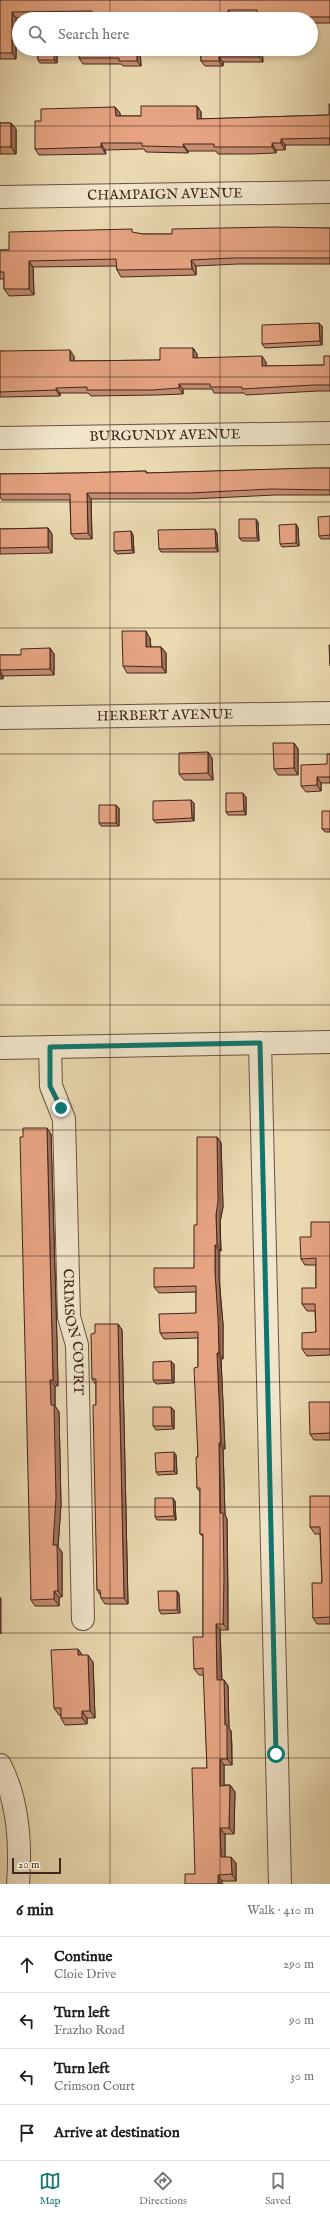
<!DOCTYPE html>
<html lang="en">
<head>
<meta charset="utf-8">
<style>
	:root { --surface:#fff; --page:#f2f2f2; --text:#202124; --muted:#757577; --line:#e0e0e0; --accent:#0f766e }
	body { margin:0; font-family:"IM FELL English",serif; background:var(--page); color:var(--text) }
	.scale { position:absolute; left:12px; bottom:10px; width:49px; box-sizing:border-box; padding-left:4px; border:2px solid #41261b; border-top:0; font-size:11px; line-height:14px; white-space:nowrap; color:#41261b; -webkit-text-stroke:3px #f1e6cc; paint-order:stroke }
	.stop { position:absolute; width:12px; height:12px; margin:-9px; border:3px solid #0f766e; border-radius:50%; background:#fff }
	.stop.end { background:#0f766e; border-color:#fff; box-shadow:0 1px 4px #0008 }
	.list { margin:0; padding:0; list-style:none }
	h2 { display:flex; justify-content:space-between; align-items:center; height:52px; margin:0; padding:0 16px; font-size:17px }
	h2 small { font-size:13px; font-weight:400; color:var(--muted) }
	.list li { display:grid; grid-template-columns:26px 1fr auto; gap:12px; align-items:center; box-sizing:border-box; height:56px; padding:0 16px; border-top:1px solid var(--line) }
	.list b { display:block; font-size:15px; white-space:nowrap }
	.list p { margin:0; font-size:13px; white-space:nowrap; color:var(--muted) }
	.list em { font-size:13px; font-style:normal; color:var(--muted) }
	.icon { flex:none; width:22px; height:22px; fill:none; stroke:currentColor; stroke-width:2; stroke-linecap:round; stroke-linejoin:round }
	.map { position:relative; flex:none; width:330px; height:1884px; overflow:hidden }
	.search { position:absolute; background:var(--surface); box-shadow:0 2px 6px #0003; left:12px; right:12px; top:12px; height:44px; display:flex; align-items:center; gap:10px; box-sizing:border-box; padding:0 14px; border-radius:22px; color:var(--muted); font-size:15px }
	.sheet { height:276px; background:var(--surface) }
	nav { display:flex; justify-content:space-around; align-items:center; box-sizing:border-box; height:56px; border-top:1px solid var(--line); background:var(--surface); font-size:11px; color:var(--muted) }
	nav a { display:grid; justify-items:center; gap:2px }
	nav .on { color:var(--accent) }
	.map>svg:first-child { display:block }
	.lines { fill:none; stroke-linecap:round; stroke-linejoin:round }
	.minor-casing { stroke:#6b5340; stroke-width:24 }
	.minor { stroke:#f1e6cc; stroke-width:22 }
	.wall { fill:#c68d71; stroke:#41261b }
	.shaded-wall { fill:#a1735c; stroke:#41261b }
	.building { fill:#e6a483; stroke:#41261b }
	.route { stroke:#0f766e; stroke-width:5 }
	.grid { fill:none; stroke:#41261b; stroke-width:1; stroke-opacity:0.55 }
	.labels { text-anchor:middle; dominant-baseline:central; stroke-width:4; stroke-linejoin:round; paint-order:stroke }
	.street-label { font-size:14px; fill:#41261b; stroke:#f1e6cc }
</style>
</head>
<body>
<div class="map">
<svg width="330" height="1884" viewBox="0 0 330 1884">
	<rect width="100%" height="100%" fill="#ead9b1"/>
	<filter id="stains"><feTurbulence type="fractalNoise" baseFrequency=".005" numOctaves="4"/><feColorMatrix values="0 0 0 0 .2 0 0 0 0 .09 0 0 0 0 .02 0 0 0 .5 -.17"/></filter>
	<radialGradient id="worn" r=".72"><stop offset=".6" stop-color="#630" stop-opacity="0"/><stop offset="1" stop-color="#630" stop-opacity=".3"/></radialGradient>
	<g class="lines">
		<!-- minor casing -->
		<g class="minor-casing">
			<g id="minor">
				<path id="s1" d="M0,197L330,192"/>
				<path id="s2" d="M0,438L330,433"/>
				<path id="s3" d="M0,718L330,713"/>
				<path d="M260,1043L280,1884"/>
				<path id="s4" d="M50,1047L51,1086L64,1119L69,1317L77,1345L83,1619"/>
				<path d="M0,1048L330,1042"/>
				<path d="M0,1765C18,1800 21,1845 18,1884"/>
			</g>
		</g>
		<!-- minor -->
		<use href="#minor" class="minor"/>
	</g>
	<!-- wall -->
	<path class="wall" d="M0,0H330V23H311V19H258L257,17V15L232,16V19H92V17L16,18V59H0Z
		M38,49H57V63H40L38,60Z
		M140,49L141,66H123L121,64H83L79,58Z
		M201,49H262L263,62H223V66H205L201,61Z
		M197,106L201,112V119L329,115L330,145H285V150H276V153L250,154H218L216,151H188V153L146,152L144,149L105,150L106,154L39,155L35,149L41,121L115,107L120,113V116H141Z
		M0,123H11L16,129V154H0Z
		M330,228V264H238L196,266V275L121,277L117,270L116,266L33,267L34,295L9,296L4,289V279H0V250H9L134,233L143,234H172Z
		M319,323L322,326V345L265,348L262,344Z
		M193,348L197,354V358L266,362V366L324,365L330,356V391H318L246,395L244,393H214L212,389H183V394L157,395L91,396L88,393H60V396L0,397V351L74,356V361L160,360Z
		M330,468V495H275L193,499H91L92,539H75L71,534L70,500H2L0,497V474L79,473L146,471L148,473Z
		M330,516V539H321L319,536Z
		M258,522L259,541H242L239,538Z
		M296,524L298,528L299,546L282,547L280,544Z
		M48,528L52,534V553L0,554V529Z
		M217,533L218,552H161L159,549Z
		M133,535L134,553L117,554L114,551Z
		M150,638L151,647H161L166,653V673H127L123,666Z
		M50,648L54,654V675L3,676V679H0V655H21Z
		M294,743L298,749V775H278L274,769Z
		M208,752L212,758L213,780H184L179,774Z
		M330,754V783H321V791L306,792L301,786L327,764Z
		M246,797V815H228L226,812Z
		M191,800L194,803V821L156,823L153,820Z
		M119,808V826H101L99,823Z
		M330,811V832H325L322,829Z
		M51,1134L57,1341L58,1386H55V1406L59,1412L61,1504L58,1547L62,1552V1597H59V1606H35L31,1600Z
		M217,1137L221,1143L223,1207L220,1222L221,1251H219V1278L223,1324V1359H221L225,1449H223L225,1515L227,1519L228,1584V1630H220L222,1680H224L228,1686L229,1728L231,1731L232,1745V1765H224V1785H230L235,1792L234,1834H225V1857L236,1863V1881H222V1884H185L195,1874L207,1768L204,1675H199L194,1669L203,1637V1537L200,1534V1492L197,1488L198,1457V1338L164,1339L160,1333L196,1313V1292L159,1293L154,1287L194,1268L197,1225Z
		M330,1222V1355L307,1356L302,1349L316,1332L315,1311H307L302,1304L316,1288V1265H305L301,1259L311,1237Z
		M118,1324L122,1330L128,1604H105L101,1598V1596L97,1590L96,1405V1385L92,1379L95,1333Z
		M171,1361L174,1364V1383L156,1384L153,1380Z
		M330,1402V1440H314L310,1434Z
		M171,1407L174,1410V1429L156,1430L153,1426Z
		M176,1455L177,1474L158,1475L156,1472Z
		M330,1496V1624H317L313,1618L322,1583L320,1534H315L310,1527Z
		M175,1501L176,1520H157L155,1517Z
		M177,1591L179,1594L180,1613L161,1614L159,1610Z
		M78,1649L82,1655L93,1662L95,1718H87V1724L65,1725L61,1718V1715H59L54,1708Z"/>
	<!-- shaded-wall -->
	<path class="shaded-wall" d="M228,10L232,16V19H228Z
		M12,12L16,18V59L12,53Z
		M55,49H57V63L54,60Z
		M137,49H140L141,66L137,61Z
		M259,49H262L263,62L259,57Z
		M219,57L223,62V66L219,61Z
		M197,106L201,112V126L197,119Z
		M115,107L120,113V122L116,116Z
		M11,123L16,129V154L11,147Z
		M281,139L285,145V150L281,143Z
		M101,143L105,150L106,154L101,147Z
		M272,143L276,150V153L272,147Z
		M183,144L188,151V153L184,147Z
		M191,260L196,266V275L192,269Z
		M29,261L33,267L34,295L29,289Z
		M319,323L322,326V345L320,341Z
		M193,348L197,354V364L193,358Z
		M70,350L74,356V367L70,361Z
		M262,356L266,362V372L262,366Z
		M179,384L183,389V394L179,388Z
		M56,388L60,393V396L56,390Z
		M87,493L91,499L92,539L88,533Z
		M256,519L258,522L259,541L257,538Z
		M296,524L298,528L299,546L296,543Z
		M48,528L52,534V553L48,547Z
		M215,529L217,533L218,552L216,548Z
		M131,531L133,535L134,553L132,550Z
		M146,631L150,638L151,654L146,647Z
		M161,647L166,653V673L162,667Z
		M50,648L54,654V675L50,669Z
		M0,671L3,676V679L0,674Z
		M294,743L298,749V775L294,768Z
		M208,752L212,758L213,780L208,773Z
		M317,777L321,783V791L317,785Z
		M243,793L246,797V815L244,811Z
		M191,800L194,803V821L192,818Z
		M116,805L119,808V826L116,823Z
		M47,1128L51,1134L57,1341L58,1386L53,1380Z
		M217,1137L221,1143L223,1207L220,1222L221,1251L217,1245L216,1215Z
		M215,1245L219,1251V1278L223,1324V1359L219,1353L215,1272Z
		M118,1324L122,1330L128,1604L124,1598Z
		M217,1353L221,1359L225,1449L221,1443Z
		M171,1361L174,1364V1383L172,1380Z
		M50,1380L55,1386V1406L59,1412L61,1504L58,1547L62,1552V1597L58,1591L53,1545Z
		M171,1407L174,1410V1429L172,1426Z
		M219,1443L223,1449L225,1515L227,1519L228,1630L223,1624Z
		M174,1452L176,1455L177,1474L174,1471Z
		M173,1498L175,1501L176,1520L174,1516Z
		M54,1591L59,1597V1606L54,1599Z
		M177,1591L179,1594L180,1613L177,1610Z
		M0,1598H1V1634L0,1633Z
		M216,1624L220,1630L222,1686L217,1680Z
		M78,1649L83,1656L78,1655Z
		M88,1655L93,1662L95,1718L90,1711Z
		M224,1680L228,1686L229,1728L231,1731L232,1765L227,1759L225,1725Z
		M82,1711L87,1718V1724L82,1718Z
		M220,1759L224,1765V1792L220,1786Z
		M230,1785L235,1792L234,1834L229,1828Z
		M220,1828L225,1834V1864L221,1857Z
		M231,1857L236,1863V1881L232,1874Z
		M218,1875L222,1881V1884H218Z"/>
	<!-- building -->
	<path class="building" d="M0,0H330V17H257V10H228V19H162V15H108V19H92V11L12,12V53H0Z
		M38,49H55L54,60H38Z
		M79,49H137V61H119V58H79Z
		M201,49H259V57H219V61H201Z
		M329,104H330V144V138L281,139V143H272V147H214V144H183L184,147L142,146V143H101V147L35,149V121H41V109L115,107L116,116H141V106H197V119L329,115Z
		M0,123H11V147H0Z
		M274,227L330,228V258H233L191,260L192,269L117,270L116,259L29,261V289H4V272H0V250H9V232L132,229V232L143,234H172V229Z
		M319,323L320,341L262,344V325Z
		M160,348H193V358L262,356V366L324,365V356H330V385H314L242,389V387H210V384H179V388L153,390H87V387L56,388V390L0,392V351L70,350V361L160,360Z
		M312,468H330V490L271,489L189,493H87L88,533L71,534L70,494H0V474L79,473L146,471V473Z
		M330,516V535L319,536L318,517Z
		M239,519H256L257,538H239Z
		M296,524V543L280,544L279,525Z
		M48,528V547L0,548V529Z
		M215,529L216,548L159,549L158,530Z
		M131,531L132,550L114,551V532Z
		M122,631H146V647H161L162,667L123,666Z
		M329,645H330V666Z
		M50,648V669L0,670V655H21V649Z
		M273,743H294V768L274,769Z
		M208,752V773L179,774V753Z
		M327,754H330V777H317V785L301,786V765L327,764Z
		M226,793H243L244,811L226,812Z
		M191,800L192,818L153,820V801Z
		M99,805H116V823H99Z
		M322,811H330V829H322Z
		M23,1128H47L52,1334L53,1380H50L51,1405H54L56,1497L53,1545H57L58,1591H54V1599L31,1600L20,1137H23Z
		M197,1137H217L218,1201L216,1215L217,1245H215V1272L218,1318L219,1353H217L221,1443H219L220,1513H223L224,1577L223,1624H216L217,1680H224L225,1725H227V1759H220V1786L230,1785L229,1828H220L221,1857H231L232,1874L218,1875V1884H185V1874H195L192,1768H207L203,1668L194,1669L193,1637H203V1534H200V1488H197L196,1457H198L194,1368L198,1367V1332L160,1333L159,1314L196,1313V1286L154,1287V1268H194V1225H197Z
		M311,1222H330V1349H302V1333L316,1332L315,1304H302V1288H316V1258L301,1259L300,1237H311Z
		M95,1324H118L124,1598H101L100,1590H97L93,1405H96V1379H92L91,1334L95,1333Z
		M171,1361L172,1380H153V1362Z
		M309,1402H330V1433L310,1434Z
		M153,1407H171L172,1426H153Z
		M174,1452V1471L156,1472L155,1453Z
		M310,1496H330V1617L313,1618L312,1583H322L320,1527H310Z
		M155,1498H173L174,1516L155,1517Z
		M158,1591H177V1610H159Z
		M78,1649V1655H88L90,1711H82V1718H61V1708H54L51,1650Z"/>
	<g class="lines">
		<!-- route -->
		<path class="route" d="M61,1108L50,1086V1047L260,1043L276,1754"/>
	</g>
	<!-- grid -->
	<path class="grid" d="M110,0V19M220,0V19M110,49V1884M220,49V1884M0,126H330M0,251H330M0,377H330M0,502H330M0,628H330M0,754H330M0,879H330M0,1005H330M0,1130H330M0,1256H330M0,1382H330M0,1507H330M0,1633H330M0,1758H330"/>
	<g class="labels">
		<!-- street labels -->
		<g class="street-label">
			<text stroke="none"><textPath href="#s1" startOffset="165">CHAMPAIGN AVENUE</textPath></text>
			<text stroke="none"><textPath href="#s2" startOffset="165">BURGUNDY AVENUE</textPath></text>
			<text stroke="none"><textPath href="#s3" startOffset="165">HERBERT AVENUE</textPath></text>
			<text stroke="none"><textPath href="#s4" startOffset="288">CRIMSON COURT</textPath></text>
		</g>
	</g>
	<rect width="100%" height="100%" filter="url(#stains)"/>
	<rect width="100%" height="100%" fill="url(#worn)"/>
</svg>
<div class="scale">20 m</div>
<div class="stop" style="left:276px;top:1754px"></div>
<div class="stop end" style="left:61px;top:1108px"></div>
<div class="search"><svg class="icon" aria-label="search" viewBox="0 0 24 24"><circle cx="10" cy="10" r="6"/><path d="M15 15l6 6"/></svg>Search here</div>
</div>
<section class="sheet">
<h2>6 min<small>Walk · 410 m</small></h2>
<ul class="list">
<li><svg class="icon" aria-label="ahead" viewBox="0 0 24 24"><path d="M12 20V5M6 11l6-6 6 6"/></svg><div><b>Continue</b><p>Cloie Drive</p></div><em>290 m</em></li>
<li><svg class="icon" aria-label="left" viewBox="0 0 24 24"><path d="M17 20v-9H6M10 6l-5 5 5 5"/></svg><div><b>Turn left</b><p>Frazho Road</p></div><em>90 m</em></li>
<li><svg class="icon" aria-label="left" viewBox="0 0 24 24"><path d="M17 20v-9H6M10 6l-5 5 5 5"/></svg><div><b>Turn left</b><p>Crimson Court</p></div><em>30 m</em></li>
<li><svg class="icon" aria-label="arrive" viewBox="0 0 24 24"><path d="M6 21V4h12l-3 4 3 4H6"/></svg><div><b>Arrive at destination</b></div></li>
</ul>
</section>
<nav>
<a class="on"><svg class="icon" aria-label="map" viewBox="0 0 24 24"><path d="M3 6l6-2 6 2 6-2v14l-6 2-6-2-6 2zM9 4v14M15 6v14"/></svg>Map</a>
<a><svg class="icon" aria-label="directions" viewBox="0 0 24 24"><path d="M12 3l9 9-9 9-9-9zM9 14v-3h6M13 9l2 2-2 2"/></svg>Directions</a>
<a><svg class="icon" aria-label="saved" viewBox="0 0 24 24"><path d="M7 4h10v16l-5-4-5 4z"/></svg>Saved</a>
</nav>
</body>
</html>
